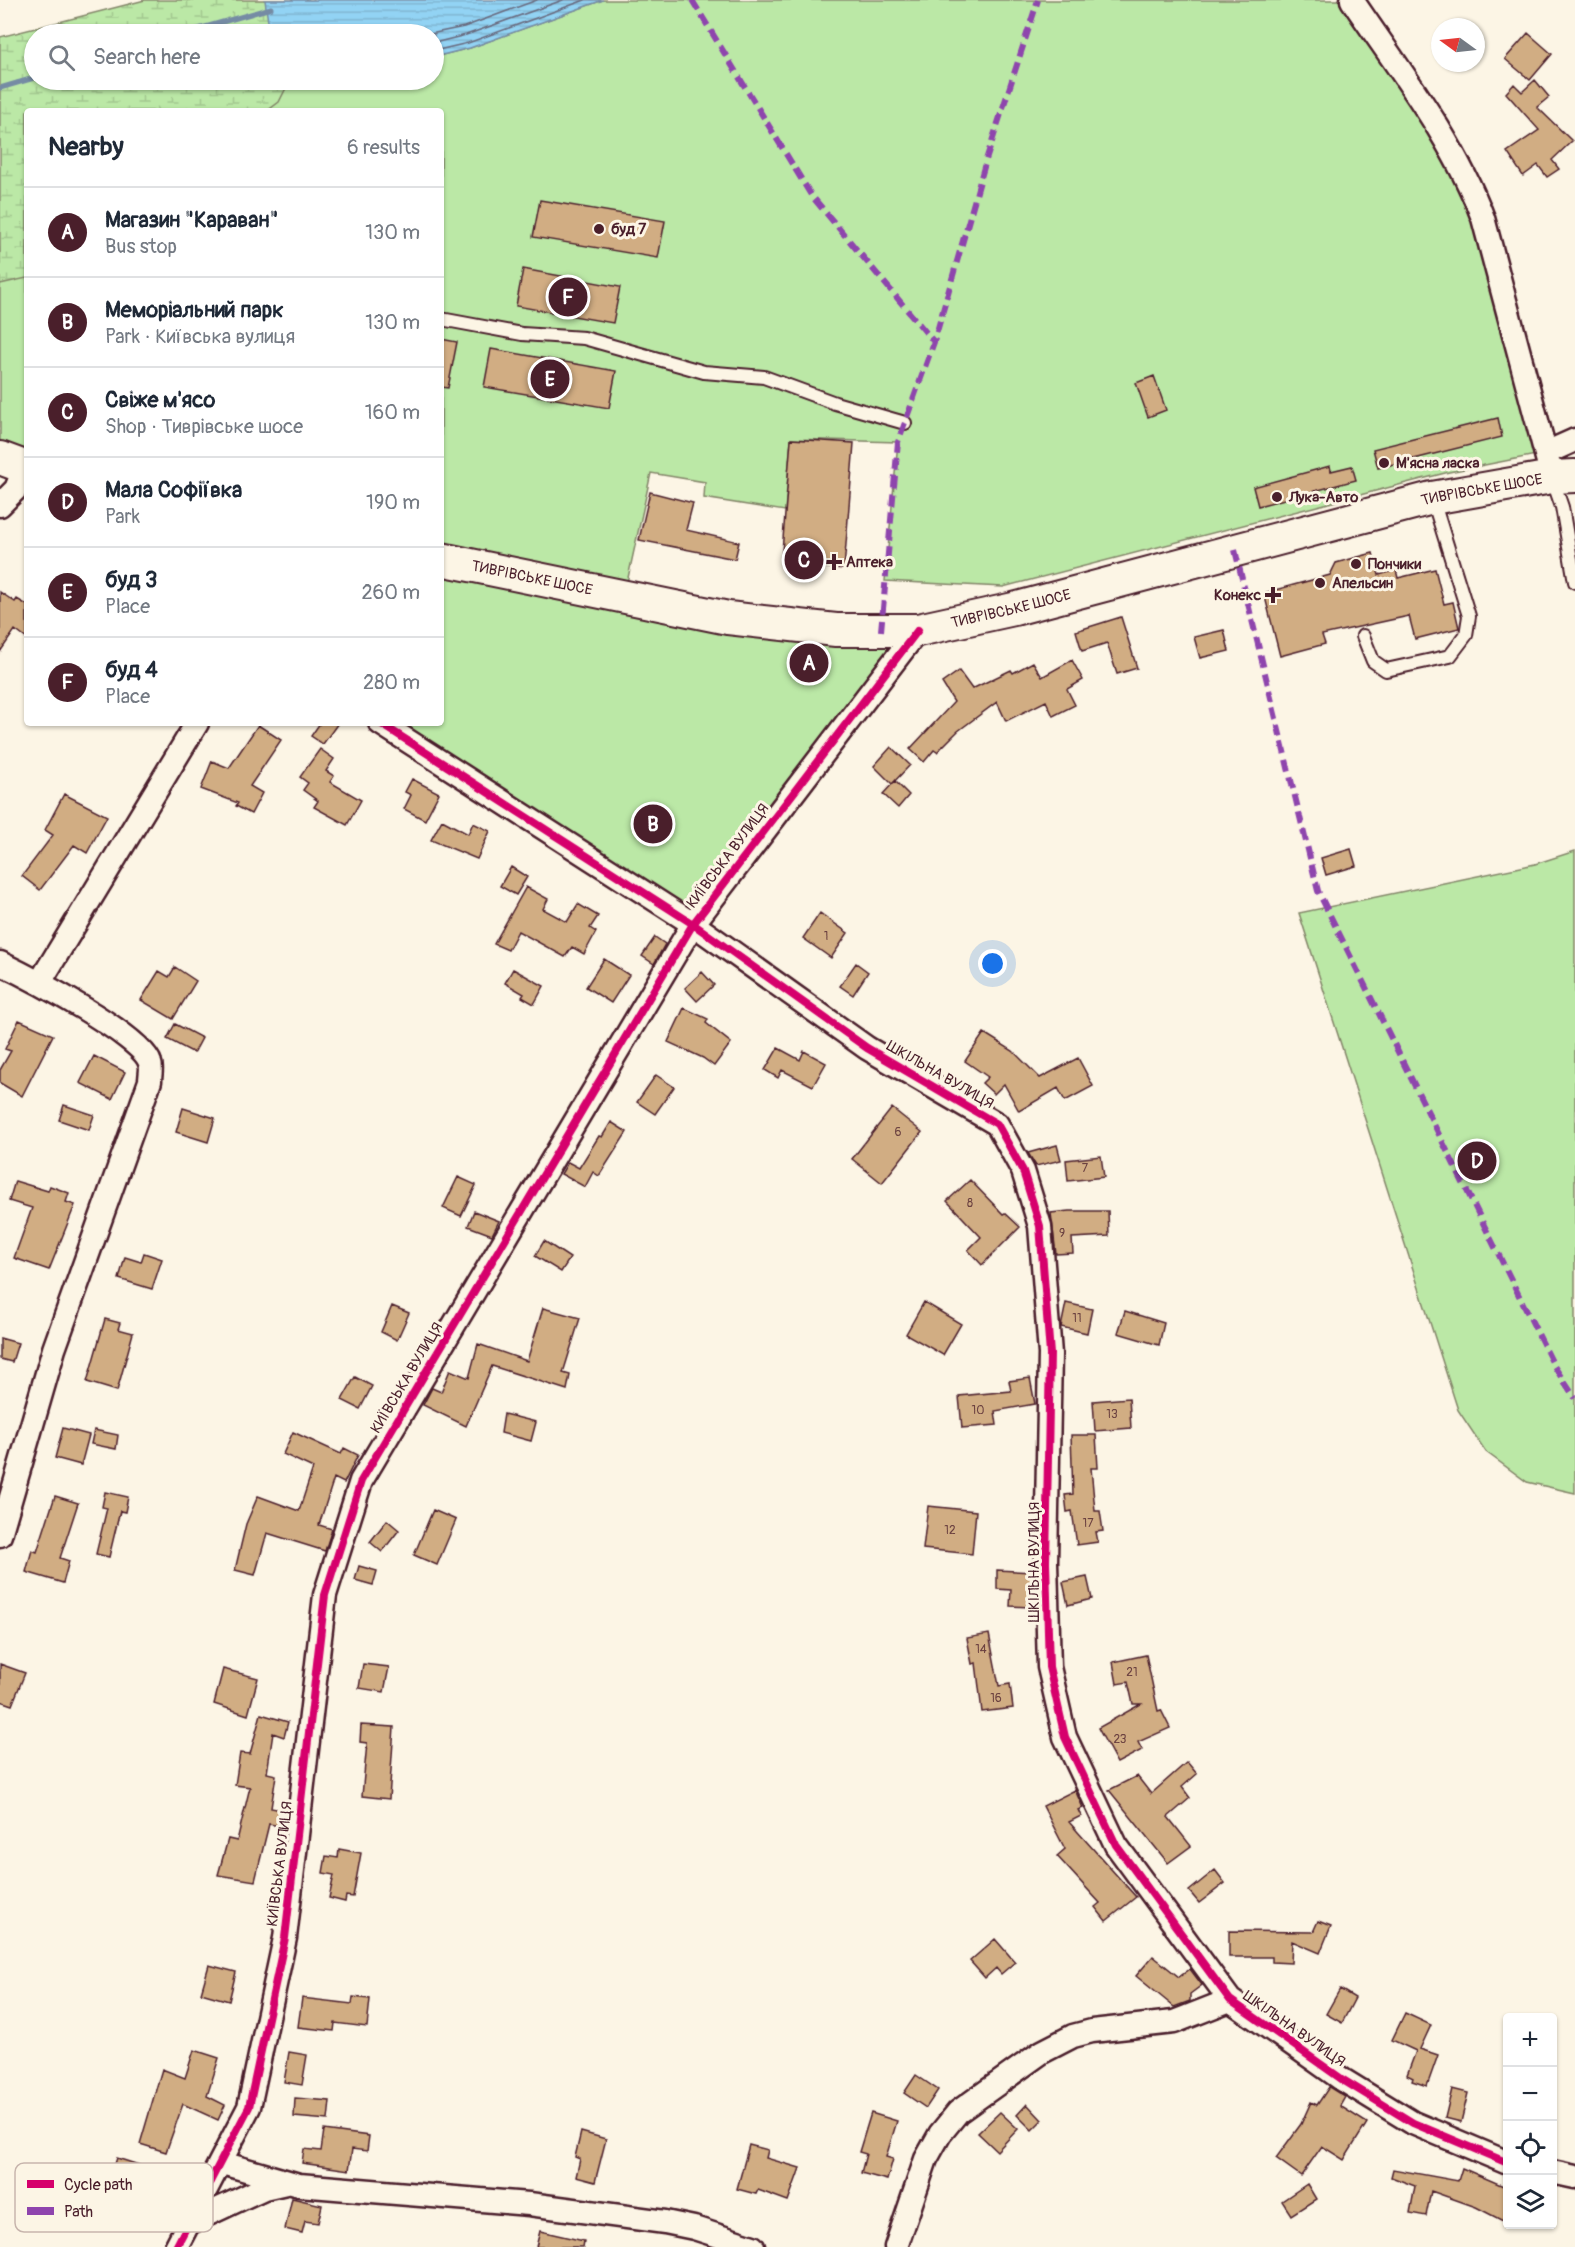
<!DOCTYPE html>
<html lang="en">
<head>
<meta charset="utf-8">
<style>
	:root { --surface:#fff; --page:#f6f6f7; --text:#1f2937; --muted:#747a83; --line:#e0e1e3; --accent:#4a1f2b }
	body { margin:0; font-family:Pangolin,sans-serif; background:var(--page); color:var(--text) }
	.controls { position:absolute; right:18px; bottom:18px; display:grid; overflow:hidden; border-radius:6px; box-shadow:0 2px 4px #0004 }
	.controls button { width:54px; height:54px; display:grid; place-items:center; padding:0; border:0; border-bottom:2px solid var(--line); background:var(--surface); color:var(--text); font:30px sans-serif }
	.compass { position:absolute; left:1431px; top:18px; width:54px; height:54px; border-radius:50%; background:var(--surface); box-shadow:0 2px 4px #0004; rotate:285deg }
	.you { position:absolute; left:993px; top:964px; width:21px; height:21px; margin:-15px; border:4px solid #fff; border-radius:50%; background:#1a73e8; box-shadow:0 0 0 9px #1a73e833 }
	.badge { display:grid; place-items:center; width:39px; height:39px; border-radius:50%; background:var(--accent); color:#fff; font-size:20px; font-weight:700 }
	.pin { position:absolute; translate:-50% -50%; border:3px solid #fff; box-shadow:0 2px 6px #0006 }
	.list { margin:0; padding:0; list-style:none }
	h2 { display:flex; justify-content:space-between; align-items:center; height:78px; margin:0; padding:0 24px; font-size:26px }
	h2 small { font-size:20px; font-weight:400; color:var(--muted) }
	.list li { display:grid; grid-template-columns:39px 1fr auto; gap:18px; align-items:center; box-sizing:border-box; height:90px; padding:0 24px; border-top:2px solid var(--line) }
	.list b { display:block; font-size:22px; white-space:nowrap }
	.list p { margin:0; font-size:20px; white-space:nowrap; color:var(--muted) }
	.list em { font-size:20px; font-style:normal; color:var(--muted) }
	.icon { flex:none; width:33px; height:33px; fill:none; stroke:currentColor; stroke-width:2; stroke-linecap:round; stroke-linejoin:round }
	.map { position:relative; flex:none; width:1575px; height:2247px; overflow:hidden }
	.search { position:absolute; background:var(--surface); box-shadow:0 2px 4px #0004; left:24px; top:24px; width:420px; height:66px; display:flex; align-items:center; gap:15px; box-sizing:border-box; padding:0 21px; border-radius:33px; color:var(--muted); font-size:22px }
	.panel { position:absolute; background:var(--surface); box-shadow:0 2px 4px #0004; left:24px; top:108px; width:420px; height:618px; border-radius:6px }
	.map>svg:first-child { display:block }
	.green { fill:#bbe8a6; stroke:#828468; stroke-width:1.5 }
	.wetland { fill:url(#wetland-marsh); stroke:#828468; stroke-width:1.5 }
	.water { fill:url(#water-rules); stroke:#758ba4; stroke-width:1.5 }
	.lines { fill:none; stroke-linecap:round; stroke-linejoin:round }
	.shore { stroke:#67677b; stroke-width:1.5 }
	.stream { stroke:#758ba4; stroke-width:5 }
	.building { fill:#d1ad83; stroke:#4a1f2b; stroke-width:1.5 }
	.service-casing { stroke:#4a1f2b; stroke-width:16 }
	.minor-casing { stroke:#4a1f2b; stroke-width:27 }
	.secondary-casing { stroke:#4a1f2b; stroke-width:36 }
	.service { stroke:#fcf5e5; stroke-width:12 }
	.minor { stroke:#fcf5e5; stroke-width:22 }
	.secondary { stroke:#fcf5e5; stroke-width:32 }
	.quiet { stroke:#8e44ad; stroke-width:6; stroke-dasharray:12 6; stroke-linecap:butt }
	.cycleway-casing { stroke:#fcf5e5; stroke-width:11 }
	.cycleway { stroke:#d6006c; stroke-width:8 }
	.poi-dot { fill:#4a1f2b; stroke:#fcf5e5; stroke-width:2 }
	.labels { text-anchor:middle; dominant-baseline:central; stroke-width:6; stroke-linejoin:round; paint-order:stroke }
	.number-label { font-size:12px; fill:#6c4241 }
	.poi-label { font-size:15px; font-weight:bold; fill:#4a1f2b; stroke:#fcf5e5; text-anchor:start }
	.street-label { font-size:15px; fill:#4a1f2b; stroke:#fcf5e5 }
	.key { fill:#fcf5e5; stroke:#c7b5ad; stroke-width:1.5 }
	.key-label { font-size:16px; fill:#4a1f2b }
</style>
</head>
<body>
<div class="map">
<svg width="1575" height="2247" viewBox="0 0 1575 2247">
	<defs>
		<pattern id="wetland-marsh" width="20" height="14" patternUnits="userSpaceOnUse" patternTransform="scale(1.5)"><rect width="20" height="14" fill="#bbe8a6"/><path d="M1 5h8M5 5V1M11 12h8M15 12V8" fill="none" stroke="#a2c78f"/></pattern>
		<pattern id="water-rules" width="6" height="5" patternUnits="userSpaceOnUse" patternTransform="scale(1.5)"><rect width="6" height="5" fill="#92d3f4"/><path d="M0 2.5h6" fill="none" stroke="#7fb5d1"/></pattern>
	</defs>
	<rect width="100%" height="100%" fill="#fcf5e5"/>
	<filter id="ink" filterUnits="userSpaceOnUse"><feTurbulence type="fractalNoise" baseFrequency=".0167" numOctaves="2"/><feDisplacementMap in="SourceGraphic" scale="12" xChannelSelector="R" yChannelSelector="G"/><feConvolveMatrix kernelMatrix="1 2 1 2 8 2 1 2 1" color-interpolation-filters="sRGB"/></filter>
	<g filter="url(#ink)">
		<!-- green -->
		<path class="green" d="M603,0H1352L1472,191L1546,453L1449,472L1003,587L885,581L898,442L791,439L785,511L704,498L705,482L651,473L624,596L918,630L693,924L380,723H441V111H261L280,80H434V57L470,48Z
			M27,246V468L0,458V248Z
			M1575,851V1493L1527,1482L1486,1452L1458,1410L1299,913L1535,864Z"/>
		<!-- wetland -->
		<path class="wetland" d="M145,0H318L347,34H34V80H290L279,102L267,111H27V278L0,284V37Z"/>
		<!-- water -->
		<path class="water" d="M265,0H603L470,48L434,57V34H277L268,22Z"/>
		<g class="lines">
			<!-- shore -->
			<path class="shore" d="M430,34L464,27L537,0
				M434,43L466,35L563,0
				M434,51L468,43L585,0"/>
			<!-- stream -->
			<path class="stream" d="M181,34L271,8
				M0,88L34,78"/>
		</g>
		<!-- building -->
		<path class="building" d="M1528,33L1552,54L1530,80L1505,59Z
			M1535,80L1549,97L1537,107L1572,141L1552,160L1559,169L1547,177L1538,165L1523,176L1507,152L1539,130L1506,93L1514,84L1522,92Z
			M540,200L665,221L658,258L533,237Z
			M523,269L620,287L613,323L516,306Z
			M441,339L457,342L448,388L441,387Z
			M491,349L616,371L609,408L484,387Z
			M1154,376L1166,410L1148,417L1136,383Z
			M1498,418L1502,437L1378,468L1373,449Z
			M791,439L854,443L844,569L781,564Z
			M1330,466L1331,471L1352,466L1356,480L1258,506L1253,487Z
			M650,492L693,503L686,530L739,542L735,559L639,540Z
			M1373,553L1379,575L1396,570L1398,578L1435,569L1444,604L1453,602L1459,628L1415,639L1409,616L1322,635L1325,644L1280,656L1264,593L1330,575L1336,563Z
			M0,592L15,602L17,599L27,605V639L15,630L0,652Z
			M1121,617L1137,668L1117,674L1107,643L1082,651L1076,631Z
			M1224,630L1229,651L1200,658L1194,637Z
			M1072,660L1083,680L1067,689L1075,705L1053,716L1046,701L1006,721L997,702L958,731L937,752L934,750L924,762L910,749L954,702L942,683L959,671L972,689L1011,670L1013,673L1033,662L1042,677Z
			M320,723H338L323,744L311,736Z
			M258,725L281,740L250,786L262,793L251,814L236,806L238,803L201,789L212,761L229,768Z
			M891,747L910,765L892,784L874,766Z
			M320,749L334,759L326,771L334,776L330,782L361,800L347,825L314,807L318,801L303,790L308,783L300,777Z
			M412,779L439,793L425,820L404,809L411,795L405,792Z
			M895,781L909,795L898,808L883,794Z
			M64,794L107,816L87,853L74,845L40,890L22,876L53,835L45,830Z
			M442,820L468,834L473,823L490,831L477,859L431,840Z
			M1351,849L1356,866L1326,875L1321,858Z
			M511,867L527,877L516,895L500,886Z
			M526,887L548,899L543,909L567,922L578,904L598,916L590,928L596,932L584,954L572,947L565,957L518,931L508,950L494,944Z
			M820,913L848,933L831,958L803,938Z
			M655,937L665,944L654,964L642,956Z
			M604,959L629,975L611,1003L586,987Z
			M856,963L868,972L853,995L840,986Z
			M175,967L196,981L173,1019L141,1000L159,971L169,977Z
			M513,969L544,986L534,1004L522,997L524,994L505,983Z
			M702,972L714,985L697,1001L685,988Z
			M684,1008L708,1019L706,1023L731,1043L714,1066L703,1058L668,1042Z
			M19,1020L53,1035L22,1096L0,1083V1070L11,1051L5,1049Z
			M175,1024L202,1038L194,1053L167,1039Z
			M984,1033L1013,1051L1040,1078L1078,1058L1093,1086L1065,1101L1058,1088L1019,1111L1004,1084L994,1094L982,1083L988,1077L965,1061Z
			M778,1048L800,1060L804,1051L826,1063L813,1086L782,1070L778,1078L765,1070Z
			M94,1056L125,1072L112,1099L80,1083Z
			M656,1075L674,1087L655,1114L637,1102Z
			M64,1105L94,1115L89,1130L59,1120Z
			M183,1108L215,1118L208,1142L176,1132Z
			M892,1108L922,1132L882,1183L852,1159Z
			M611,1122L627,1132L599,1176L593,1172L585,1187L561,1174L568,1162L579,1168L599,1136L602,1137Z
			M1057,1145L1061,1160L1036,1166L1028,1153Z
			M1101,1156L1104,1177L1068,1181L1066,1160Z
			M458,1177L476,1185L461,1216L443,1208Z
			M970,1180L1003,1214L1005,1213L1020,1227L982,1265L968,1250L981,1237L947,1201Z
			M15,1181L48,1191L50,1186L69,1193L66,1202L75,1205L49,1270L14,1258L32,1208L9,1201Z
			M474,1211L499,1221L492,1235L468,1226Z
			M1069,1211H1108L1109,1236L1072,1238L1073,1253L1056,1254L1051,1213Z
			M544,1241L570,1258L561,1272L535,1256Z
			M144,1253L162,1259L152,1289L119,1279L125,1257L141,1262Z
			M924,1302L961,1324L943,1355L906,1334Z
			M1066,1303L1092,1309L1087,1333L1061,1327Z
			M392,1306L409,1313L397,1340L381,1332Z
			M543,1308L580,1318L563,1373L570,1375L567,1390L492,1366L466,1426L423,1405L432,1388L441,1392L450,1370L469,1378L478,1344L527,1361Z
			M1125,1311L1164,1323L1159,1345L1118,1333Z
			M105,1319L120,1323L118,1329L133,1333L117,1391L87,1382Z
			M0,1338L18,1343L12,1362L0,1359Z
			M355,1377L372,1386L360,1409L342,1400Z
			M1030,1378L1035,1404L995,1411L997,1425L962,1428L959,1396L1011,1391L1009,1381Z
			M1129,1398L1131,1428L1095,1431L1093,1401Z
			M504,1414L536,1422L531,1441L501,1433Z
			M63,1428L89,1435L81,1465L55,1458Z
			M94,1430L118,1435L116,1449L91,1444Z
			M293,1432L341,1454L344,1448L358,1455L344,1483L334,1478L319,1525L332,1529L325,1551L267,1533L255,1575L235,1570L246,1524L258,1496L299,1511L313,1468L283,1454Z
			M1071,1435H1096L1098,1468H1091L1095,1511H1100L1103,1531L1096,1532L1098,1542L1077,1545L1072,1511L1067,1512L1065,1495L1073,1494Z
			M105,1492L128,1497L125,1512L120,1511L109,1557L96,1554L107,1508L102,1507Z
			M55,1496L78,1503L60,1558L69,1561L63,1583L26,1572L32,1550L37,1552Z
			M928,1506L976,1511L972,1554L923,1549Z
			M433,1510L456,1520L437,1565L414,1555Z
			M387,1520L399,1530L382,1552L370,1542Z
			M359,1566L377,1571L373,1585L355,1580Z
			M997,1570L1032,1572L1030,1607L1010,1606L1011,1590L997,1589Z
			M1087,1577L1092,1599L1068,1605L1063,1582Z
			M989,1634L999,1686L1010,1684L1013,1708L982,1712L976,1663L972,1664L967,1638Z
			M1146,1655L1158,1711L1161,1710L1170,1728L1138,1742L1142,1750L1117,1763L1098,1728L1141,1704H1133L1128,1682L1117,1684L1113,1662Z
			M0,1664L25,1673L12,1705L0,1701Z
			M363,1664L389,1667L384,1692L359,1688Z
			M223,1669L258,1678L248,1715L214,1704Z
			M261,1714L288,1722L284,1737L273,1733L267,1773L276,1775L271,1808L282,1810L279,1826L269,1824L255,1881L218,1875L228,1839L237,1841L250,1787L235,1785L240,1753L250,1754Z
			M361,1725L394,1727L389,1799L362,1796L367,1743L360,1742Z
			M1187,1762L1197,1774L1182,1787L1190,1798L1168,1817L1191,1846L1168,1863L1109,1790L1137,1776L1151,1794Z
			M1075,1790L1083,1808L1078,1810L1081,1816L1069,1822L1136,1897L1106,1921L1095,1907L1100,1903L1057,1856L1065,1849L1043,1806Z
			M339,1849L361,1853L353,1897L346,1896L345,1902L329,1898L334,1875L323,1873L326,1856L338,1858Z
			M1215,1870L1225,1883L1199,1903L1189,1891Z
			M1318,1921L1331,1926L1320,1953L1292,1941L1291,1963L1272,1962V1957H1229V1931L1313,1932Z
			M995,1939L1015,1962L1001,1974L996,1968L985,1978L970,1961Z
			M1153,1956L1179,1977L1190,1969L1202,1985L1190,1994V2001L1174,2007L1136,1976Z
			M209,1965L236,1972L229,2001L201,1993Z
			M1340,1989L1355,1998L1342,2023L1326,2014Z
			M353,1997L370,1999L367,2027L335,2023L334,2031L298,2027L302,1998L352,2004Z
			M1405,2013L1431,2025L1420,2049L1438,2055L1427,2086L1412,2081L1413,2078L1407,2075L1416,2051L1392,2040Z
			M194,2050L219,2058L207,2096L225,2105L218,2120L183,2104L166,2152L140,2144L162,2069L185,2078Z
			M289,2052L307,2055L302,2085L284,2082Z
			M916,2075L938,2090L926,2108L904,2093Z
			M1329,2087L1345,2097L1340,2106L1367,2123L1344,2160L1322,2146L1301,2176L1276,2158L1301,2124L1311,2102L1317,2105Z
			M1452,2089L1468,2093L1461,2122L1445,2118Z
			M295,2098L330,2101L328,2120L294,2117Z
			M1027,2104L1042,2120L1032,2130L1017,2115Z
			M1000,2112L1018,2129L997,2151L978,2133Z
			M871,2113L897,2121L886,2157L893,2159L887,2180L861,2173L866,2154L859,2152Z
			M324,2130L369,2136L367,2151L352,2149L349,2170L302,2163L304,2149L321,2151Z
			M581,2132L606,2139L595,2182L576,2177L580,2159L575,2157Z
			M749,2145L768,2150L766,2158L800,2168L788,2201L758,2190L756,2194L737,2189Z
			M117,2158L139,2165L129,2197L99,2188L105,2170L112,2172Z
			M1462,2168L1508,2188V2213L1503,2221L1476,2207L1431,2191L1426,2216L1410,2213L1415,2186L1391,2177L1393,2169L1458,2181Z
			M1307,2184L1316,2199L1291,2215L1282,2201Z
			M292,2198L322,2205L318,2223L305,2221L302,2233L285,2229Z
			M540,2231L584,2241L583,2247H536Z"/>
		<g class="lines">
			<!-- service casing -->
			<g class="service-casing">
				<path id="service" d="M441,319L522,334L584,338L704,372L764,377L835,403L905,423
					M1552,478L1562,507L1575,582
					M1363,636L1373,661L1386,670L1450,656L1466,635L1469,616L1433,500"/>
			</g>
			<!-- minor casing -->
			<g class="minor-casing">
				<path id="minor" d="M1352,0C1399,70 1453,138 1483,218L1552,477
					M1546,453L1575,440
					M0,505L16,489L25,467
					M380,723L693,924L867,1048L997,1124L1023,1171L1040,1226L1050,1354L1046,1562L1049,1667L1065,1737L1116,1845L1230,2000L1343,2080L1413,2123L1508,2163
					M0,963C27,976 143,1036 150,1063C152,1068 150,1076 150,1081L54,1349L0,1535
					M40,982L197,723
					M222,2163L299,2185L529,2204L665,2222L694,2228L753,2247
					M1552,2172L1575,2177
					M189,2223L264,2188L286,2183
					M176,2247L249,2107L285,1938L325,1595L361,1481L693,924L918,630
					M896,2247L926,2159L940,2134L958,2112L1042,2052L1073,2036L1092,2031L1174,2022L1230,2000"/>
			</g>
			<!-- secondary casing -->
			<g class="secondary-casing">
				<g id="secondary">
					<path d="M0,458L27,468"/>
					<path id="s1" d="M441,559L728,618L836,630H918L1014,609L1432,498L1552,477L1575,476"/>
				</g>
			</g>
			<!-- service -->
			<use href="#service" class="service"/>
			<!-- minor -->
			<use href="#minor" class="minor"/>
			<!-- secondary -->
			<use href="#secondary" class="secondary"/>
			<!-- quiet -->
			<path class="quiet" d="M692,0L811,195L934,342
				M1235,550L1318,891L1554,1366L1575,1398
				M881,631L898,442L934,342L986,160L1038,0"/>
			<!-- cycleway casing -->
			<g class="cycleway-casing">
				<path id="cycleway" d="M380,723L693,924L867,1048L997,1124L1023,1171L1040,1226L1050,1354L1046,1562L1049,1667L1065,1737L1116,1845L1230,2000L1343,2080L1413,2123L1508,2163
					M176,2247L249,2107L285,1938L325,1595L361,1481L693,924L918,630"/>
			</g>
			<!-- cycleway -->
			<use href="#cycleway" class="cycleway"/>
		</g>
	</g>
	<!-- markers -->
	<g class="poi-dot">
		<circle cx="599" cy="229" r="6"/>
		<circle cx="1384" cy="463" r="6"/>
		<circle cx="1277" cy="497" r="6"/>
		<path d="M831 553h6v6h6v6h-6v6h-6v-6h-6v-6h6z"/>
		<circle cx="1356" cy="564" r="6"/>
		<circle cx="1320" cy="583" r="6"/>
		<path d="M1270 586h6v6h6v6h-6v6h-6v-6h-6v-6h6z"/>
	</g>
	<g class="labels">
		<!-- number labels -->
		<g class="number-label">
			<text x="826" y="936">1</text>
			<text x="898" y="1132">6</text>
			<text x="1085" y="1168">7</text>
			<text x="970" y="1203">8</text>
			<text x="1062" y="1233">9</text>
			<text x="1077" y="1318">11</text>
			<text x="978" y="1410">10</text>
			<text x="1112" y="1414">13</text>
			<text x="1088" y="1523">17</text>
			<text x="950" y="1530">12</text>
			<text x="981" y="1649">14</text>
			<text x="1132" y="1672">21</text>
			<text x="996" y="1698">16</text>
			<text x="1120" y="1739">23</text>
		</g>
		<!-- poi labels -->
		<g class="poi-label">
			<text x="611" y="229">буд 7</text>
			<text x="1396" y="463">М'ясна ласка</text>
			<text x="1289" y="497">Лука-Авто</text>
			<text x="846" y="562">Аптека</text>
			<text x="1368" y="564">Пончики</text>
			<text x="1332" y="583">Апельсин</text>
			<text x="1261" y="595" text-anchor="end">Конекс</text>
		</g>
		<!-- street labels -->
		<g class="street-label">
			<text stroke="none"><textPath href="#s1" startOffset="1065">ТИВРІВСЬКЕ ШОСЕ</textPath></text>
			<text stroke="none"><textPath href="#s1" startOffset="93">ТИВРІВСЬКЕ ШОСЕ</textPath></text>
			<text stroke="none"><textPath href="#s1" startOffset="579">ТИВРІВСЬКЕ ШОСЕ</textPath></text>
			<text transform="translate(728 856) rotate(-53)">КИЇВСЬКА ВУЛИЦЯ</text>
			<text transform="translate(940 1075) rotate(30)">ШКІЛЬНА ВУЛИЦЯ</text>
			<text transform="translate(407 1378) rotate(-59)">КИЇВСЬКА ВУЛИЦЯ</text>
			<text transform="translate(1034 1562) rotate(-90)">ШКІЛЬНА ВУЛИЦЯ</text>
			<text transform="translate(280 1864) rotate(-83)">КИЇВСЬКА ВУЛИЦЯ</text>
			<text transform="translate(1294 2029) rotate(35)">ШКІЛЬНА ВУЛИЦЯ</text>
		</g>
	</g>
	<!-- legend -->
	<rect x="15" y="2163" width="198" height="69" rx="9" class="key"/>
	<rect x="27" y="2180" width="27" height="8" fill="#d6006c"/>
	<rect x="27" y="2207" width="27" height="8" fill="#8e44ad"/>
	<g class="key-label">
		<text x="64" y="2190">Cycle path</text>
		<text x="64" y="2217">Path</text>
	</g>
</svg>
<div class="controls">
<button>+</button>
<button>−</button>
<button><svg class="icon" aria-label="locate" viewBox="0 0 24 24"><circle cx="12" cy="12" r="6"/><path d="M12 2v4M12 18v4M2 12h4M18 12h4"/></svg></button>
<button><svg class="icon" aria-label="layers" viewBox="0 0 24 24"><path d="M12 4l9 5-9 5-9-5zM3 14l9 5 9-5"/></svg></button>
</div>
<svg class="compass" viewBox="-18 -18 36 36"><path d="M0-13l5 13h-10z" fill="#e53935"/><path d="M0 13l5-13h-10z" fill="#747a83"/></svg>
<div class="you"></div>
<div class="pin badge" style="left:809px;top:663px">A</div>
<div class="pin badge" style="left:653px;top:824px">B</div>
<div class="pin badge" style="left:804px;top:560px">C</div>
<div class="pin badge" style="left:1477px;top:1161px">D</div>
<div class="pin badge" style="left:550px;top:379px">E</div>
<div class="pin badge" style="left:568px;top:297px">F</div>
<div class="search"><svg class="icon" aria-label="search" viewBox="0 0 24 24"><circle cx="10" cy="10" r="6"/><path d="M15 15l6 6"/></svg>Search here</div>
<section class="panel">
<h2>Nearby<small>6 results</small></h2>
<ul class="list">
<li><span class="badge">A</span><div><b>Магазин &quot;Караван&quot;</b><p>Bus stop</p></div><em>130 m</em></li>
<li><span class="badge">B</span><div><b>Меморіальний парк</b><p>Park · Київська вулиця</p></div><em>130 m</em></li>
<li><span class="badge">C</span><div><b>Свіже м'ясо</b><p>Shop · Тиврівське шосе</p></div><em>160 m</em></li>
<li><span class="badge">D</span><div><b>Мала Софіївка</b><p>Park</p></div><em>190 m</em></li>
<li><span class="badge">E</span><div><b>буд 3</b><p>Place</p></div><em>260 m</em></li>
<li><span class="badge">F</span><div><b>буд 4</b><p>Place</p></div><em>280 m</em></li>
</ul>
</section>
</div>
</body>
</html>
